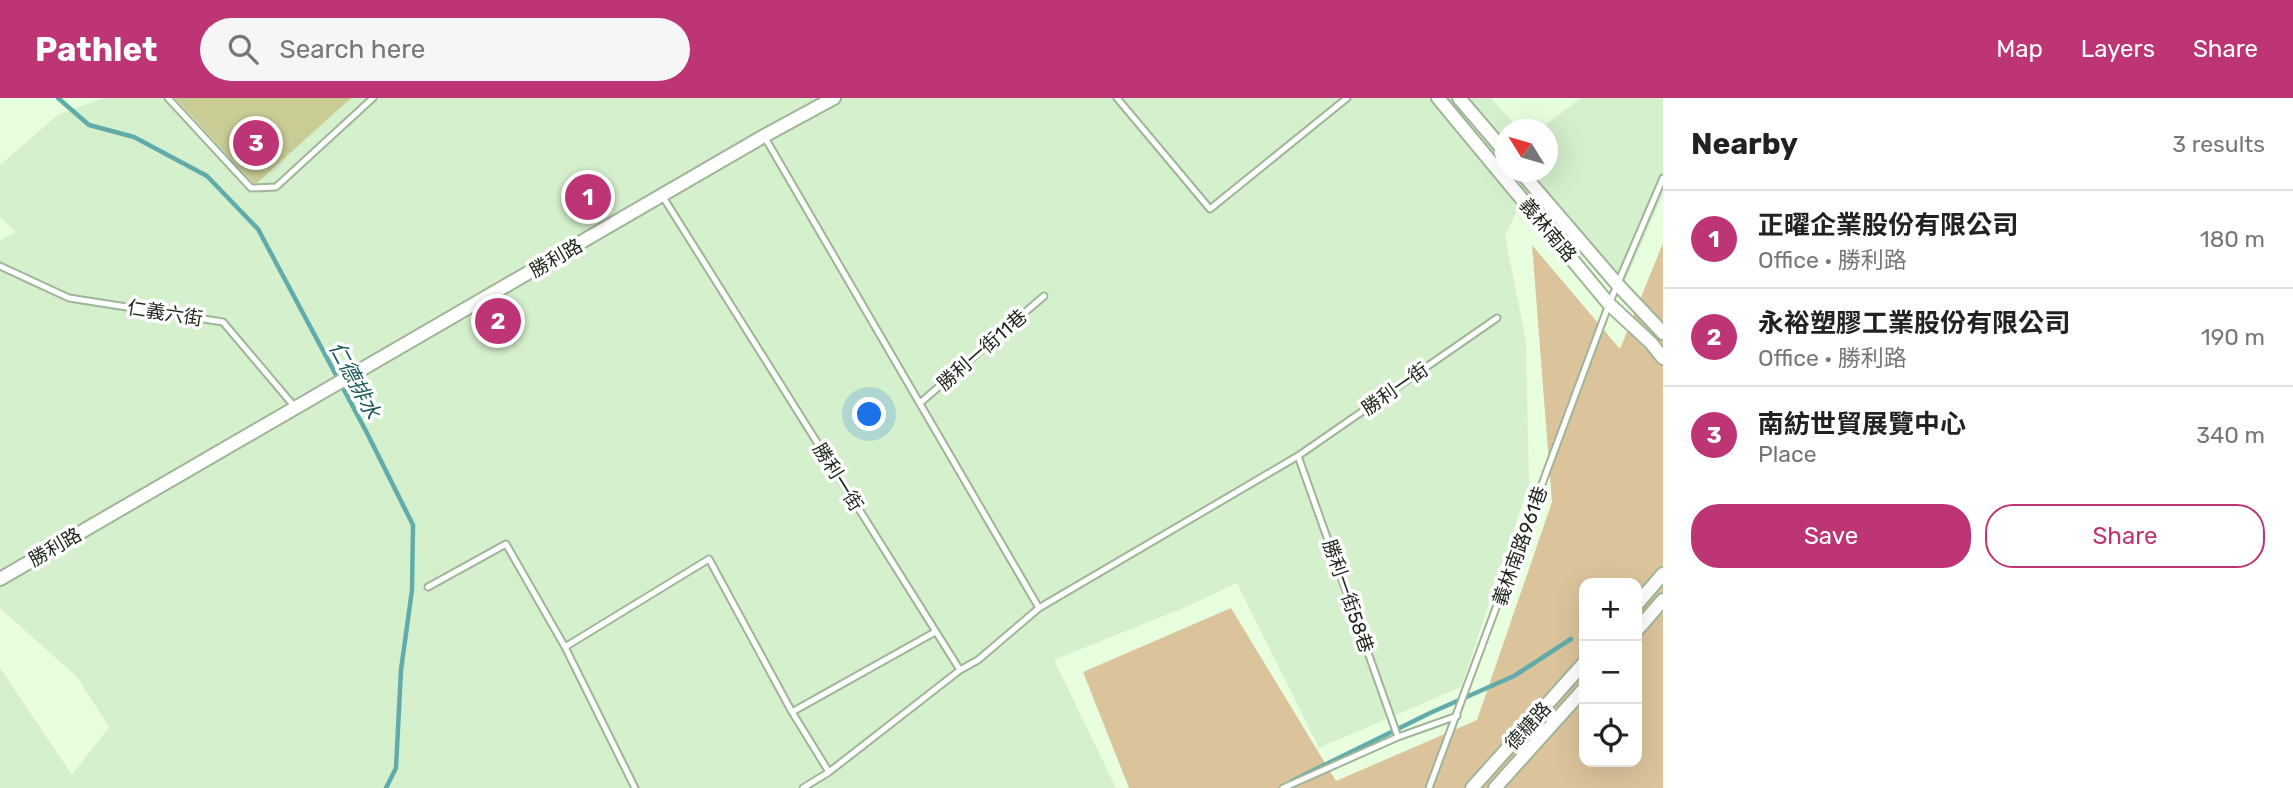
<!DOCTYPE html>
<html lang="en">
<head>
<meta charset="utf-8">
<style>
	:root { --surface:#fff; --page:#f6f6f6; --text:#222; --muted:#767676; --line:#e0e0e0; --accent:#bd3574 }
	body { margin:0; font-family:Rubik,"Noto Sans TC",sans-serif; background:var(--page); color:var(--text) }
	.controls { position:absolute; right:21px; bottom:21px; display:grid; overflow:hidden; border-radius:14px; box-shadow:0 7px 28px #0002 }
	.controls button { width:63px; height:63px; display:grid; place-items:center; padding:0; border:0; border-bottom:2px solid var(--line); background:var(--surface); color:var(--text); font:35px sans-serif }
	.compass { position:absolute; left:1495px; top:21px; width:63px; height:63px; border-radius:50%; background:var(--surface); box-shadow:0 7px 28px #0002; rotate:307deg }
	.you { position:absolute; left:870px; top:317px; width:24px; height:24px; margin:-18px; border:5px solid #fff; border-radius:50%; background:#1a73e8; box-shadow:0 0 0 10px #1a73e833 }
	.badge { display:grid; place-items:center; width:46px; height:46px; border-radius:50%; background:var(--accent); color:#fff; font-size:23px; font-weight:700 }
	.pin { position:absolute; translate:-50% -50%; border:4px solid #fff; box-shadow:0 2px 7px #0006 }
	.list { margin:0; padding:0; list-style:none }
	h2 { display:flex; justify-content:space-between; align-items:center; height:91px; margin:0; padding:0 28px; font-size:30px }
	h2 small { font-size:23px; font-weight:400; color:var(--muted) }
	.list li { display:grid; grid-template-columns:46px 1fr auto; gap:21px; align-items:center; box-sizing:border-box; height:98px; padding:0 28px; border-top:2px solid var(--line) }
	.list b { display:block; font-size:26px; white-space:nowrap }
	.list p { margin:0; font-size:23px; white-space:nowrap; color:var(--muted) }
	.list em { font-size:23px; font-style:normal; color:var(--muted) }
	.actions { display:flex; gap:14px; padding:21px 28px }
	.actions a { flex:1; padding:16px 0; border:2px solid var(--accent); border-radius:28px; text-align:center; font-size:24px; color:var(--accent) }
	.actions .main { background:var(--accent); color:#fff }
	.icon { flex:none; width:38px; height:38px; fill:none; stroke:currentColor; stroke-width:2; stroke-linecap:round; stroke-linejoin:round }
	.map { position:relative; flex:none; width:1663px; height:690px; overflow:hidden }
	header { display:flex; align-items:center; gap:42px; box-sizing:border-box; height:98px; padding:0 35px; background:var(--accent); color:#fff }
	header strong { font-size:33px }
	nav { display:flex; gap:38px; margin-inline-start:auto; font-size:24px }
	.search { width:490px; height:63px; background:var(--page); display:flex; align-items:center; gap:18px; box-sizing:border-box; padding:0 24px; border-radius:38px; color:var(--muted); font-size:26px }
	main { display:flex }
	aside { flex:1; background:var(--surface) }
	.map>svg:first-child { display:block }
	.built { fill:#d5f0cd }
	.green { fill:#dbc49c; fill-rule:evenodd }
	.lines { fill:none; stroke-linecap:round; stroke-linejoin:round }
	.stream { stroke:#62abab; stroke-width:4.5 }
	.building { fill:#c9cc94 }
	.service-casing { stroke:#9eb597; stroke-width:9 }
	.tertiary-casing { stroke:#9eb597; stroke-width:16 }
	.service { stroke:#fff; stroke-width:5 }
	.tertiary { stroke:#fff; stroke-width:12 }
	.labels { text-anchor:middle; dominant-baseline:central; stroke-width:7; stroke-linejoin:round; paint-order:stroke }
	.street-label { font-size:19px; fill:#1c2419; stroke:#fff }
	.water-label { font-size:21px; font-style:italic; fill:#1b595a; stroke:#fff }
</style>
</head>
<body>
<header>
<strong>Pathlet</strong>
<div class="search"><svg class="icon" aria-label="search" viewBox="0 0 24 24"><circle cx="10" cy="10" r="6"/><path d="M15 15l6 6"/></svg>Search here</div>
<nav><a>Map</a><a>Layers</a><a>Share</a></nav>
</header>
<main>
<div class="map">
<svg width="1663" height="690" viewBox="0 0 1663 690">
	<rect width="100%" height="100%" fill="#e7ffdf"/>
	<!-- built -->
	<path class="built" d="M104,0H1491L1519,31L1506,32V74H1548V32L1540,31L1581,0H1663V96L1625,184L1534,77L1505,138L1526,244L1529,386L1461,589L1319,650L1237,485L1186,509L1054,562L1116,690H0V570L72,677L109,629L77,579L0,510V142L16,134L0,119V67L59,16Z"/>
	<!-- green -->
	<path class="green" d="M1663,145V690H1129L1083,574L1231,510L1336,683L1477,622L1552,404L1532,147L1620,251ZM1584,485H1637V664H1584Z"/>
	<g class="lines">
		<!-- stream -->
		<path class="stream" d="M58,0L89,27L134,39L207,78L258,131L367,335L413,427L412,492L401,572L396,670L386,690
			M1292,683L1430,615L1514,578L1571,541"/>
	</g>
	<!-- building -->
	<path class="building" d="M175,0H351L257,85H253Z"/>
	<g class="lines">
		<!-- service casing -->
		<g class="service-casing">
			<path id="service" d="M168,0L251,90L276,89L373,0
				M1117,0L1210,111L1347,0
				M764,38L1039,510
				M663,99L960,572L978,562L1039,510L1298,358L1497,220
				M0,168L69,200L223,224L294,308
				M920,305L1044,198
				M1298,358L1398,639
				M428,489L506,446L565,549L635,690
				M565,549L709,461L792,614L829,674
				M792,614L935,534
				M803,690L829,674L960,572
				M1283,690L1398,639L1457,618
				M1429,690L1609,206L1663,80"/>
		</g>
		<!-- tertiary casing -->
		<g class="tertiary-casing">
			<path id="tertiary" d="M1438,0L1609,206L1651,245L1663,260
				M1459,0L1506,55
				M1521,74L1618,187L1663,235
				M0,481L764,38L834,0
				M1637,506L1663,476
				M1637,532L1663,502
				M1472,690L1584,565
				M1495,690L1584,591"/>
		</g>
		<!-- service -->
		<use href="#service" class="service"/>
		<!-- tertiary -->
		<use href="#tertiary" class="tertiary"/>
	</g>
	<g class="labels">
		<!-- street labels -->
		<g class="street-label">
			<text transform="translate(1548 132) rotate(50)">義林南路</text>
			<text transform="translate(556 160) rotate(-30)">勝利路</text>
			<text transform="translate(165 215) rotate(9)">仁義六街</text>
			<text transform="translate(982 252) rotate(-41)">勝利一街11巷</text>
			<text transform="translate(1395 291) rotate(-35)">勝利一街</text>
			<text transform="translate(838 379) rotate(58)">勝利一街</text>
			<text transform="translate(1520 448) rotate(-70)">義林南路961巷</text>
			<text transform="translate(55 449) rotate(-30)">勝利路</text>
			<text transform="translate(1348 498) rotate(71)">勝利一街58巷</text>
			<text transform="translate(1528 628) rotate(-48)">德糖路</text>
		</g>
		<!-- water labels -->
		<g class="water-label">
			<text transform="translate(355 282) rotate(62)">仁德排水</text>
		</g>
	</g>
</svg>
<div class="controls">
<button>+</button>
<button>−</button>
<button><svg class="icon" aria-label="locate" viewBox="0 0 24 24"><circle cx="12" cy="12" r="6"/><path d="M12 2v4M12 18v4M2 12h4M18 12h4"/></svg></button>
</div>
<svg class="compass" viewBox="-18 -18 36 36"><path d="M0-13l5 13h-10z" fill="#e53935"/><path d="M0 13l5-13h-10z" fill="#767676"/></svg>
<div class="you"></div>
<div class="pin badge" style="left:588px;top:99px">1</div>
<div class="pin badge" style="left:498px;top:223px">2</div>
<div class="pin badge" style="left:256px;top:45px">3</div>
</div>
<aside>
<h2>Nearby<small>3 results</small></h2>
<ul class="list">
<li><span class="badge">1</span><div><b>正曜企業股份有限公司</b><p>Office · 勝利路</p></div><em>180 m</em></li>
<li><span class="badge">2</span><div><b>永裕塑膠工業股份有限公司</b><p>Office · 勝利路</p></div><em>190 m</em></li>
<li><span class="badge">3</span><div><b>南紡世貿展覽中心</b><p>Place</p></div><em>340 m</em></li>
</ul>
<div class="actions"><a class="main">Save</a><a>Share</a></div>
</aside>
</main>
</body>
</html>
